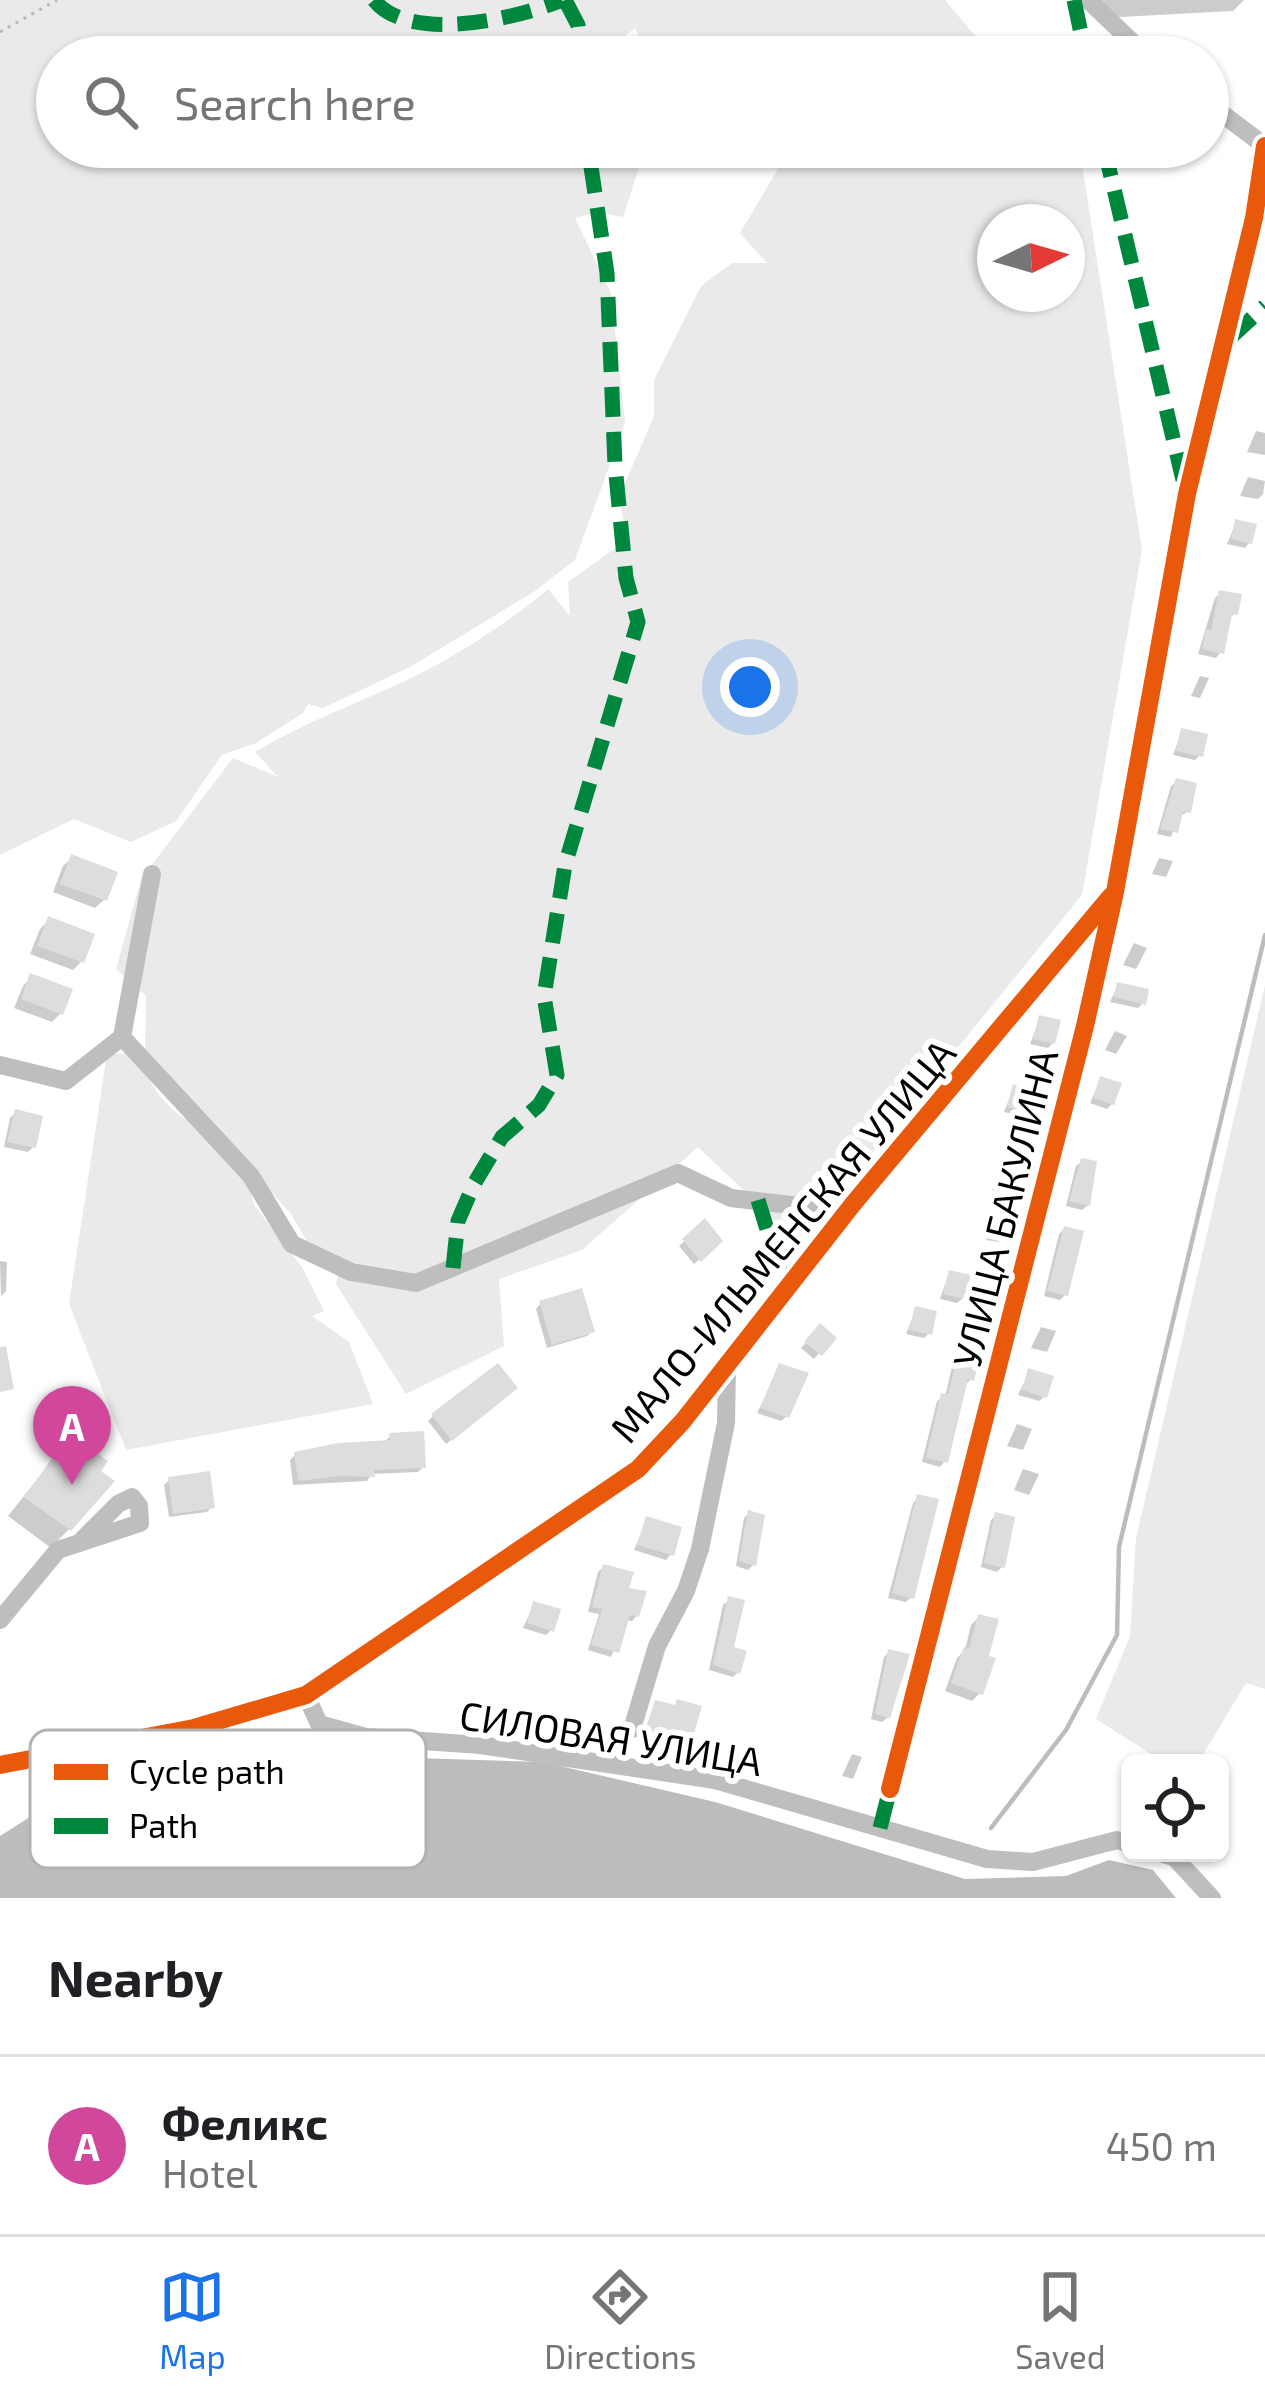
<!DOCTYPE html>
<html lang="en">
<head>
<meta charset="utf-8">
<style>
	:root { --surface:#fff; --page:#f6f6f6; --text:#202124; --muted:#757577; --line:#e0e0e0; --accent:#1a73e8 }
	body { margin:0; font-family:"Exo 2",sans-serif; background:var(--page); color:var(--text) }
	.controls { position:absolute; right:36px; bottom:36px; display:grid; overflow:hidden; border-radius:18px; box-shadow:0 3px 9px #0004 }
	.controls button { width:108px; height:108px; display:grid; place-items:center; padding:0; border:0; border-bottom:3px solid var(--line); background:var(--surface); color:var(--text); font:60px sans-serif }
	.compass { position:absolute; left:977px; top:204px; width:108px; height:108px; border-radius:50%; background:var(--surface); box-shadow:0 3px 9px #0004; rotate:85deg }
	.you { position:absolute; left:750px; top:687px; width:42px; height:42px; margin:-30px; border:9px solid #fff; border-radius:50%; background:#1a73e8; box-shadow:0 0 0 18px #1a73e833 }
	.badge { display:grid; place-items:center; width:78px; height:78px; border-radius:50%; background:var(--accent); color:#fff; font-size:39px; font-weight:700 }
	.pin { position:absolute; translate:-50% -99px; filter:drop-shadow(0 3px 6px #0008) }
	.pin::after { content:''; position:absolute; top:63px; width:42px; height:36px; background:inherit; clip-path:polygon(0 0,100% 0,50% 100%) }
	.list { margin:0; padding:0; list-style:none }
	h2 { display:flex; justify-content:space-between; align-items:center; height:156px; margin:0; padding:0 48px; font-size:51px }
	h2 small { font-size:39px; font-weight:400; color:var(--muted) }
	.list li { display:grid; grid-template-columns:78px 1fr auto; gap:36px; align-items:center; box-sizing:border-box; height:180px; padding:0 48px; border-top:3px solid var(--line) }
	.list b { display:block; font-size:45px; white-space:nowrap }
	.list p { margin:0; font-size:39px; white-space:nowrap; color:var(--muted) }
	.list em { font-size:39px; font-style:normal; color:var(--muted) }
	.icon { flex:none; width:66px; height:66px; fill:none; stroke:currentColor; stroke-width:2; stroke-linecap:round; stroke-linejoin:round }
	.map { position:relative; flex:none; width:1265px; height:1898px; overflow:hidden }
	.search { position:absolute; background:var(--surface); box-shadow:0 3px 9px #0004; left:36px; right:36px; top:36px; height:132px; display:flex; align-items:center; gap:30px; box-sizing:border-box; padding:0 42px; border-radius:66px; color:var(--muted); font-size:45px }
	.sheet { height:336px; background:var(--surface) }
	nav { display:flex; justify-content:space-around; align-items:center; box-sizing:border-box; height:168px; border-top:3px solid var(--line); background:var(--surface); font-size:33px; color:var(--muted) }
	nav a { display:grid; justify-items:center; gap:6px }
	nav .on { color:var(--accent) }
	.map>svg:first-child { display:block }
	.green { fill:#eaeaea; fill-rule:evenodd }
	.water { fill:#bcbcbc }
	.shadow { fill:#0003 }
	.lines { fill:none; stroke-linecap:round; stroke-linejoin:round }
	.stream { stroke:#bcbcbc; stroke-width:4.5 }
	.building { fill:#ddd }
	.path { stroke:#b8b8b8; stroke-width:3; stroke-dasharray:3 6; stroke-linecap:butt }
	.minor { stroke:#bebebe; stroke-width:18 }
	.quiet { stroke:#00873e; stroke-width:15; stroke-dasharray:30 15; stroke-linecap:butt }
	.cycleway-casing { stroke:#fff; stroke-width:26 }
	.cycleway { stroke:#e8590c; stroke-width:18 }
	.labels { text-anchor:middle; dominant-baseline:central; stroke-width:12; stroke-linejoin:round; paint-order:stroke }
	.street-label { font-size:39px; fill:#000; stroke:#fff }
	.key { fill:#fff; stroke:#b2b2b2; stroke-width:3 }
	.key-label { font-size:33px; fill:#000 }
</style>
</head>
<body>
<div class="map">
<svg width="1265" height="1898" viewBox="0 0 1265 1898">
	<rect width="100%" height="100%" fill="#fff"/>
	<!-- green -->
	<path class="green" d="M0,0H945L993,57H855L818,51L803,57H649L635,28L598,57H57V147H637L642,159L623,217L596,212L575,218L611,293L625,423L575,560L535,591L410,667L323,708L308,704L303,713L256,743L222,755L176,821L131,842L74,819L0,855Z
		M853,147H1068L1082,164L1142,550L1082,895L799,1243L698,1147L582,1250L499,1279L504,1346L406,1394L336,1284L340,1263L317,1258L291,1214L244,1162L254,1205L302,1267L324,1311L312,1316L349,1342L373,1404L126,1450L69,1304L107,1054L138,1053C158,1107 178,1116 226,1143L145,1052L146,996L116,969L141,879L233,758L278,777L255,752C306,722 355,704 407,680C451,660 512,620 548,589L570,616L568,582L627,540L619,497L654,416V380L701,286L732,263H767L740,233L785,157L827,162ZM995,222H1067V294H995Z
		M1265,985V1689L1246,1683L1198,1763H1165L1096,1719L1130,1636L1136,1538Z"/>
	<!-- water -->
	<path class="water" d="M282,1745L385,1757L543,1762L715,1802L965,1879L1066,1876L1109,1860L1153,1870L1176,1898H0V1836C42,1810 84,1779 133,1766C181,1754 232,1750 282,1745Z"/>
	<!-- shadow -->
	<path class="shadow" d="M1100,0H1244L1233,11L1101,18Z
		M1256,431L1265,433V455L1247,452Z
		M1248,477L1265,481L1263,494L1258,499L1240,496Z
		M1236,523L1250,542L1245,548L1227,544Z
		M1220,593L1235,613L1228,620L1221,652L1216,658L1198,654L1215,598Z
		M1200,676L1209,678L1200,698L1191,696Z
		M1182,731L1200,755L1195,760L1173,755Z
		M1177,781L1188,812L1179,816L1171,837L1157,834L1171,786Z
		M72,858L104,900L95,908L53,892L63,866Z
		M1159,858L1173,861L1166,877L1152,874Z
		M49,920L81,962L73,970L30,954L40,929Z
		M1134,943L1147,948L1136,969L1123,965Z
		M31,977L61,1013L52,1022L14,1008L23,986Z
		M1118,985L1143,1003L1138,1008L1110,1002Z
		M1040,1018L1053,1043L1048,1048L1030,1044Z
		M1115,1031L1127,1036L1116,1054L1105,1050Z
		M1101,1079L1112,1104L1107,1109L1090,1103Z
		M1014,1087L1026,1111L1021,1116L1004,1112Z
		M15,1113L33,1147L28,1152L4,1147L10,1118Z
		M1082,1161L1088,1205L1082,1210L1066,1206L1076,1166Z
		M1002,1169L1014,1190L1009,1195L992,1190Z
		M994,1222L1007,1224L999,1242L986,1240Z
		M705,1223L719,1241L694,1264L679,1246Z
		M1064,1229L1065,1295L1060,1300L1044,1296L1059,1234Z
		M0,1261L7,1262L6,1291L1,1296Z
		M949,1273L963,1298L957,1303L940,1299Z
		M541,1303L592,1331L587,1336L547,1348L536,1309Z
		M916,1309L929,1333L924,1338L906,1334Z
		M820,1327L833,1338L814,1359L801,1348Z
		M1041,1327L1056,1331L1047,1352L1031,1348Z
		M959,1358L971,1379L966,1384L945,1461L940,1467L922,1462L937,1401L945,1397L953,1363Z
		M780,1367L787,1416L781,1421L757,1413Z
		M1029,1372L1045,1396L1039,1401L1018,1395Z
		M509,1393L446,1444L428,1421L433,1416Z
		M1017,1424L1032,1429L1023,1450L1007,1446Z
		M391,1436L423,1467L418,1472L372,1474L367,1481L293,1485L290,1460L296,1454L385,1441Z
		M63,1447L97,1471L69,1529L51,1548L8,1516Z
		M1023,1469L1039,1474L1029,1495L1014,1490Z
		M169,1480L212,1507L207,1512L169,1517L164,1485Z
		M918,1498L911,1597L906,1602L888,1598L913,1503Z
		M749,1513L753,1565L748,1570L736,1566L744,1518Z
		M996,1515L1002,1567L997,1572L981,1567L991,1520Z
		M647,1519L671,1554L666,1560L634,1550Z
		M603,1567L626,1590L637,1615L632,1621L626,1620L611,1657L588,1650L599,1614L588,1612L598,1572Z
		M729,1600L731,1650L738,1672L733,1677L709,1670L723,1605Z
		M534,1604L551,1630L546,1635L523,1628Z
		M979,1617L980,1693L972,1701L945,1691L957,1658L965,1650L971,1625Z
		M889,1652L888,1717L882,1722L871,1719L884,1657Z
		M678,1702L691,1736L685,1741L660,1734L654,1740L642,1736L656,1703L672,1708Z
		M852,1754L862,1757L853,1779L842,1776Z"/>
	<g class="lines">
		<!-- stream -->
		<path class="stream" d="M991,1828L1066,1730L1117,1635L1119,1547L1265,935"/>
	</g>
	<!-- building -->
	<path class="building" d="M1235,519L1257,524L1252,544L1231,539Z
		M1219,590L1242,594L1238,615L1232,614L1224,654L1202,649L1206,629L1211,630Z
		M1181,728L1208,734L1203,757L1176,751Z
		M1176,778L1197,783L1191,813L1183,812L1178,833L1160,829Z
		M71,854L118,872L107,901L60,884Z
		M48,916L95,934L84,963L37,946Z
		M30,973L73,989L63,1015L21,999Z
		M1117,982L1149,989L1146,1005L1114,997Z
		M1039,1015L1061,1020L1055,1044L1033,1039Z
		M1100,1076L1122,1083L1114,1105L1093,1098Z
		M1013,1084L1035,1089L1029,1112L1007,1107Z
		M15,1109L43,1116L36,1148L7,1142Z
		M1081,1158L1097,1161L1090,1206L1069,1201Z
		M1002,1165L1022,1172L1017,1191L995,1185Z
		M705,1218L723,1241L701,1262L682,1239Z
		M1064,1226L1084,1231L1068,1296L1047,1291Z
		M949,1270L971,1275L965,1299L943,1294Z
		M582,1288L595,1332L552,1345L539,1301Z
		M915,1306L937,1311L932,1335L909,1330Z
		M820,1323L837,1338L822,1356L804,1342Z
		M6,1346L14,1389L0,1392V1347Z
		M958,1354L979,1360L974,1381L968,1379L948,1463L926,1458L941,1393L948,1394Z
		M498,1363L518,1388L452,1441L431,1414Z
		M779,1363L809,1373L789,1418L760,1408Z
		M1028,1368L1054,1376L1047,1398L1022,1390Z
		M424,1431L426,1468L374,1470L375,1477L340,1476L298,1481L294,1452L338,1443L390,1440L389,1433Z
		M63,1443L80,1456L87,1446L108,1461L101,1471L115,1481L71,1531L24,1497Z
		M210,1471L215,1508L173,1514L168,1477Z
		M917,1494L939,1499L914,1599L892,1593Z
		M748,1510L765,1515L756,1566L739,1561Z
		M995,1512L1015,1517L1005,1568L984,1563Z
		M646,1516L682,1527L674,1556L637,1545Z
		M603,1564L634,1572L629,1588L647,1591L639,1617L630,1615L619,1653L591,1645L602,1609L592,1607Z
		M728,1596L745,1600L734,1647L747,1651L740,1674L713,1665Z
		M533,1601L561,1609L554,1632L527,1623Z
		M978,1614L999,1619L989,1656L996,1658L983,1695L951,1683L964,1647L969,1649Z
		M888,1649L910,1654L890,1718L875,1714Z
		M677,1699L702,1706L693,1737L664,1729L662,1736L645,1731L655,1700L675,1705Z"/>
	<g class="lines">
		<!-- path -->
		<path class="path" d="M0,32L57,0"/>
		<!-- minor -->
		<path class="minor" d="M1088,0L1148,57
			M1208,103L1265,146
			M122,1037L152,874
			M0,1065L66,1081L122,1037L251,1176L292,1244L351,1272L416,1283L678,1173L731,1198L841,1211L853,1204
			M0,1620L58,1550L140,1523L139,1506L132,1497L118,1504L81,1541
			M306,1695L319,1724L366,1737L480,1745L715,1780L987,1859L1033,1862L1117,1840L1130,1844
			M632,1729L657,1646L686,1591L700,1549L726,1423L727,1367
			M0,1765L194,1728L306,1695L638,1469L683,1421L853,1204L1112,895
			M890,1789L1085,1026L1115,892L1187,494L1254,218L1264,145
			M1160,1853L1174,1857L1212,1898"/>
		<!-- quiet -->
		<path class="quiet" d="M374,0C409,44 516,19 562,0
			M565,0L578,25L581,57
			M1074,0L1086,57
			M1104,147L1183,480
			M1230,338L1265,306
			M758,1200L786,1291
			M453,1268L458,1221L474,1184L502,1137L539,1105L557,1075L544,996L565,865L638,622L626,578L615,465L607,273L588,147
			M880,1828L890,1789"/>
		<!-- cycleway casing -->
		<g class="cycleway-casing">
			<path id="cycleway" d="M0,1765L194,1728L306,1695L638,1469L683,1421L853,1204L1111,896
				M890,1789L1085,1026L1115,892L1187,494L1254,218L1265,146"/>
		</g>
		<!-- cycleway -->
		<use href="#cycleway" class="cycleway"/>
	</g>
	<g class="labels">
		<!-- street labels -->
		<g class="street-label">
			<text transform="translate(1004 1208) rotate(-76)">УЛИЦА БАКУЛИНА</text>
			<text transform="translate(782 1240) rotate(-50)">МАЛО-ИЛЬМЕНСКАЯ УЛИЦА</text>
			<text transform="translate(611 1737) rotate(9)">СИЛОВАЯ УЛИЦА</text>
		</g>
	</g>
	<!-- legend -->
	<rect x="30" y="1730" width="396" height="138" rx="18" class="key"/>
	<rect x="54" y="1764" width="54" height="16" fill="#e8590c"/>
	<rect x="54" y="1818" width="54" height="16" fill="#00873e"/>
	<g class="key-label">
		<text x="129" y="1784">Cycle path</text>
		<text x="129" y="1838">Path</text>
	</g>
</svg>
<div class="controls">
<button><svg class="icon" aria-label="locate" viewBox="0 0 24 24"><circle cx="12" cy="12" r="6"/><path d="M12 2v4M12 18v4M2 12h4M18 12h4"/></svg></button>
</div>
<svg class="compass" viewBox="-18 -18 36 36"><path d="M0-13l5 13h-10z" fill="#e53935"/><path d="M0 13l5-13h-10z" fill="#757577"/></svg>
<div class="you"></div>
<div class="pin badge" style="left:72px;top:1485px;background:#d1479c">A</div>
<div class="search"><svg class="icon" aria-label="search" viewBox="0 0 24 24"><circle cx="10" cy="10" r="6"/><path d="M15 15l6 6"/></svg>Search here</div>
</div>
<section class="sheet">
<h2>Nearby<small></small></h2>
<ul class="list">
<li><span class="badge" style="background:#d1479c">A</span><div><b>Феликс</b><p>Hotel</p></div><em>450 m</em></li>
</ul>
</section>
<nav>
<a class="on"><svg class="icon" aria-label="map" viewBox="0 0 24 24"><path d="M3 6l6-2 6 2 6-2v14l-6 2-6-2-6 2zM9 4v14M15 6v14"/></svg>Map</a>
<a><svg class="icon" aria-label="directions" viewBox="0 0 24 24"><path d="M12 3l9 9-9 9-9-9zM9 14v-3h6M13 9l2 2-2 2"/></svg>Directions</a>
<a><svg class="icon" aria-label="saved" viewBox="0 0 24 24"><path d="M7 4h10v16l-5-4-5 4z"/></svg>Saved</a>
</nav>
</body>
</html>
